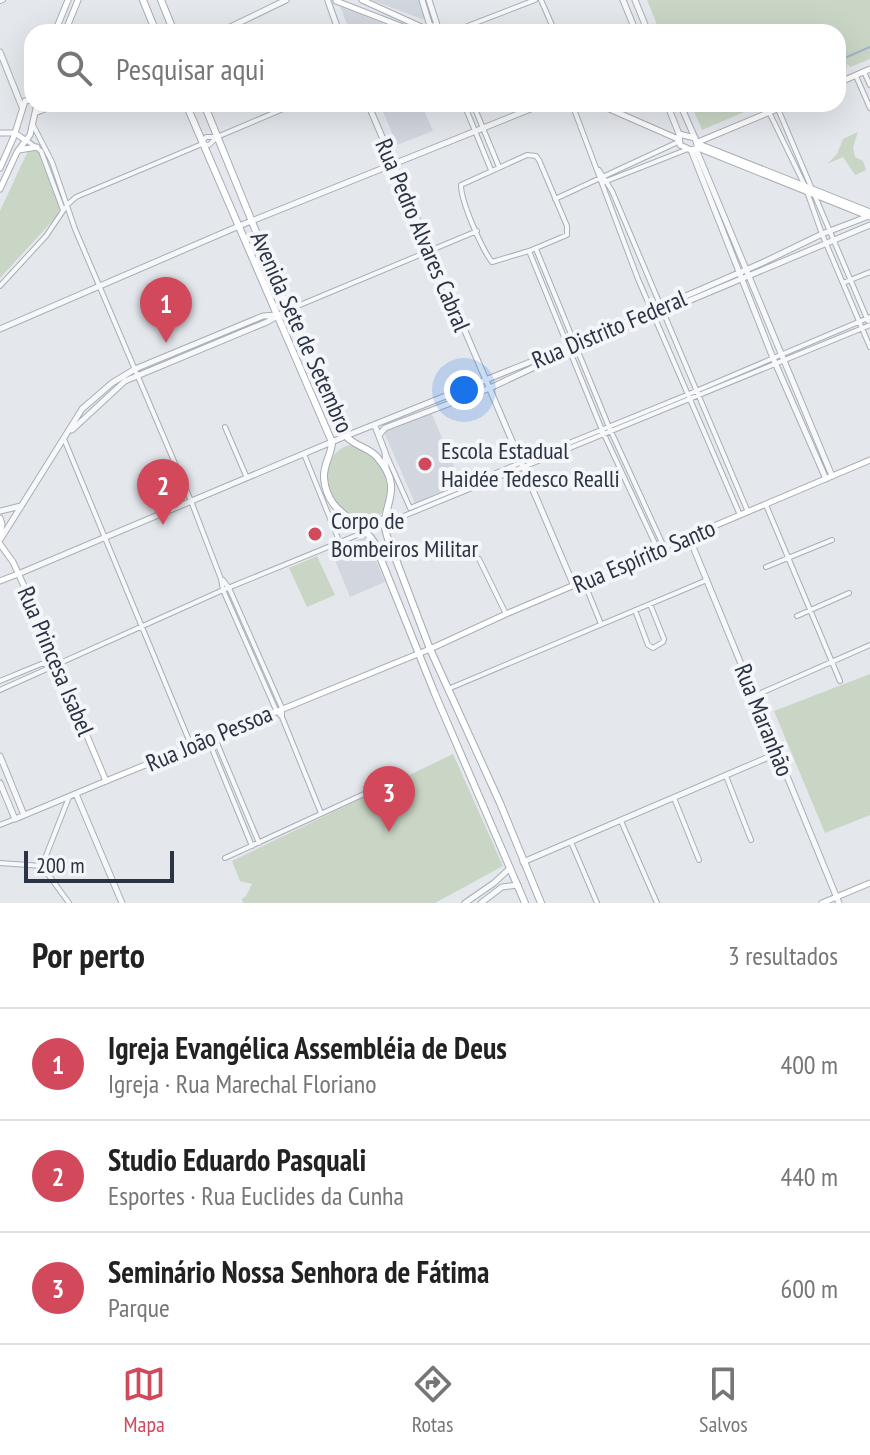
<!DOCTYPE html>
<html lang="pt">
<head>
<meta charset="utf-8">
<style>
	:root { --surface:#fff; --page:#f2f2f2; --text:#222; --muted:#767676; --line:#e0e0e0; --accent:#d1495b }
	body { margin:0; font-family:"PT Sans Narrow",sans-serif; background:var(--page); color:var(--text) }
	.scale { position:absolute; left:24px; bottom:20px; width:150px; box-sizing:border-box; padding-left:8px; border:4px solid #2b3445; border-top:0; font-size:22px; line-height:28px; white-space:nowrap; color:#2b3445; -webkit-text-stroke:6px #f4f6f9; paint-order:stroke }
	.you { position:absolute; left:464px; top:390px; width:28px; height:28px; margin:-20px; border:6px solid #fff; border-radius:50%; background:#1a73e8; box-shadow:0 0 0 12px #1a73e833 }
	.badge { display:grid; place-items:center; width:52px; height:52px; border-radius:50%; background:var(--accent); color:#fff; font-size:26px; font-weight:700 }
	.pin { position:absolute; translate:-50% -66px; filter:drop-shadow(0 2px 4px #0008) }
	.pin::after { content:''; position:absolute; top:42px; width:28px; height:24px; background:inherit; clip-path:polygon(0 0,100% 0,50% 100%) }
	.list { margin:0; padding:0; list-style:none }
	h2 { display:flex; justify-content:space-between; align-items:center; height:104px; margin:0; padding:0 32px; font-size:34px }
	h2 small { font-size:26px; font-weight:400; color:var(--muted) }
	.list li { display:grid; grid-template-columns:52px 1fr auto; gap:24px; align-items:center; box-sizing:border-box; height:112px; padding:0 32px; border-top:2px solid var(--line) }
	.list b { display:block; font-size:30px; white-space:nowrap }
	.list p { margin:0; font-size:26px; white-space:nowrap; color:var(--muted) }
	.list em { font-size:26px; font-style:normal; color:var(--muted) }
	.icon { flex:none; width:44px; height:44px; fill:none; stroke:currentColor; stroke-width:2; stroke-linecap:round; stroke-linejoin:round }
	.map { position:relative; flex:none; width:870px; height:903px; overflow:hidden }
	.search { position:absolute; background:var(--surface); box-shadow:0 8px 32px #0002; left:24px; right:24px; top:24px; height:88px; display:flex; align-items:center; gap:20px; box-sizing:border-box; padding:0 28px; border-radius:24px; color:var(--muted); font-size:30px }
	.sheet { height:440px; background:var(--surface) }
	nav { display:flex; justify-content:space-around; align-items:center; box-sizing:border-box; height:112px; border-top:2px solid var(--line); background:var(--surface); font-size:22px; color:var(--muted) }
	nav a { display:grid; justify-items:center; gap:4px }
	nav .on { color:var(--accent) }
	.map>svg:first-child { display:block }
	.built { fill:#d2d6de }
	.green { fill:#c9d6c5 }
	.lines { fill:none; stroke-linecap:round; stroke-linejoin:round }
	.stream { stroke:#9fb4cc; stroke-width:2 }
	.minor-casing { stroke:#a9aeb7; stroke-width:6 }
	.tertiary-casing { stroke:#a9aeb7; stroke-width:7 }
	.secondary-casing { stroke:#a9aeb7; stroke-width:7 }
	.primary-casing { stroke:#a3abb8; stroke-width:8 }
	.minor { stroke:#f7f8fa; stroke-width:4 }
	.tertiary { stroke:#f7f8fa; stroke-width:5 }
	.secondary { stroke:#fff; stroke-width:5 }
	.primary { stroke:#fff; stroke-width:6 }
	.poi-dot { fill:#d1495b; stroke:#f4f6f9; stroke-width:3 }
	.labels { text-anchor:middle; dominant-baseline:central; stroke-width:8; stroke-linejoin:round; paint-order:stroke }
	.street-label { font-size:24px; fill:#2b3445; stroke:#f4f6f9 }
	.poi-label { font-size:24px; fill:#2b3445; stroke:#f4f6f9; text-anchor:start }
</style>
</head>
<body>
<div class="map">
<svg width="870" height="903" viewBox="0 0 870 903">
	<rect width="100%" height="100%" fill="#e4e7ec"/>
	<!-- built -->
	<path class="built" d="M371,0H421L427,19L425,20Z
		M340,6L349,10L404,32H350Z
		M380,104H421L433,131L397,145Z
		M431,412L461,483L415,503L383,430Z
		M366,537L385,582L350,597L331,550Z"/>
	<!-- green -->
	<path class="green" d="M647,0H870V59L850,67L847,64V69L838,73V32H660Z
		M691,104H763L702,130Z
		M858,132L853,147L855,157L863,161L866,170L855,175L843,157L827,164L837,154L843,139Z
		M32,150L42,154L61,206L57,216L0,278V211L27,153Z
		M349,445C382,453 402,493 376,520C336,531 305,460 349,445Z
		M317,556L335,595L307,607L289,568Z
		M870,674V815L825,833L774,711Z
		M453,754L503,866L435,903H243L242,899L246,896L252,884L240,881L232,861Z"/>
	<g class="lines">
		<!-- stream -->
		<path class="stream" d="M811,31L812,32
			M838,58L842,66L838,67
			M840,60L870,47"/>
		<!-- minor casing -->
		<g class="minor-casing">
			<path id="minor" d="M541,0L555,32
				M0,1L3,0
				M452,32L535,0
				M864,72L870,85
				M856,76L870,108
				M464,104L491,170
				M473,104L499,167
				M572,104L638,279L740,515
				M778,109L868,321
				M769,112L805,186L822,234L870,347
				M33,125L52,162L75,229L191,501L221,579L223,590L276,710L282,717L321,813
				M26,140L41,151L63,210
				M202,142L206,137H217L295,104
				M527,155L536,156L539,160L567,226V235L529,251L492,262C482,249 461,202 461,185Z
				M599,170L612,191L748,512
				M604,182L688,149
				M555,199L678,142
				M536,249L609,427L664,547
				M529,251L602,430L658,550
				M843,283L870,272
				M0,286L46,236L67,205L76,197L202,144L209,145L217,137
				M288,310L477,231
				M225,427L247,478
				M64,439L191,745
				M304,454L340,543
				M386,454L410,508
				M766,505L840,681
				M410,508L689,394L870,317
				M479,559L506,614
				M766,567L832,540
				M223,580L229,588L282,708V717
				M584,582L601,624
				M635,610L648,645L653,648L663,642L664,639L650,604
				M797,616L849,593
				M0,681L41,664L55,663
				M448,689L707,580
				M0,690L223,590L870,325
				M754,696L870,645
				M214,736L259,843
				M208,739L252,846
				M726,776L751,840
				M674,798L699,860
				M621,821L657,903
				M0,825L15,819
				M571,842L597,903
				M225,858L364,794
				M0,863L42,866
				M42,866L69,797
				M42,866L69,903"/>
		</g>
		<!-- tertiary casing -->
		<g class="tertiary-casing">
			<path id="tertiary" d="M422,0L430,26
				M429,0L438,28
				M623,0L636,32
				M635,0L648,32
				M328,1L339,32
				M220,32L286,0
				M0,52L22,107
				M368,104L574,586
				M667,104L679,134
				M680,104L695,138
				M37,112L58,104
				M0,133H15
				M696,149L832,476
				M691,150L773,358L826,479
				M0,329L239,226L543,104
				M375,426L385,452L386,469
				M72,430L125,381L267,322L288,310
				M379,435L385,428L490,388L569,351L870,225
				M0,511L21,506
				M689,537L839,903
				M0,540L82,409L112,383L135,369L263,316L276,315
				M18,574L346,436L575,344L764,262L822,234L869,216
				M0,756L24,815
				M0,783L15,819L106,781
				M76,794L122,903
				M523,862L778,753
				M465,903L494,883L510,868
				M481,903L502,887L518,885"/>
		</g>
		<!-- secondary casing -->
		<g class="secondary-casing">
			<path id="secondary" d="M362,0L428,30
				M336,1L416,32
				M428,31L430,26H435L442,32
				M55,32L68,0
				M65,32L78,0
				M838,83L870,69
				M598,104L678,139
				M679,134L695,138L698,148L691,150L680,145Z
				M25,140L15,133L25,101L32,100
				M698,142L789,104
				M699,144L870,212
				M698,148L870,217
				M19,150L37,147
				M0,168L15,134
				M0,189L17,152L30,135L37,104
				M0,518L2,524L0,538
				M0,544L13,562L24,586L106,781L430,649L506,614L870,460
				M0,581L18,574
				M822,903L870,883"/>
		</g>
		<!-- primary casing -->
		<g class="primary-casing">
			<path id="primary" d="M143,0L156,32
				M161,0L174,32
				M186,104L332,442C332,454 323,464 324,478C327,515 358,517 374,542L435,694L525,903
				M204,104L288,310L346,436C354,446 368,447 377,457C408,492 377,507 387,536L430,649L500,803L541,903
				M362,528L384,519"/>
		</g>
		<!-- minor -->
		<use href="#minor" class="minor"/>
		<!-- tertiary -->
		<use href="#tertiary" class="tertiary"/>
		<!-- secondary -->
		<use href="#secondary" class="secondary"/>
		<!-- primary -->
		<use href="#primary" class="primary"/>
	</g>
	<!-- markers -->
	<g class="poi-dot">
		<circle cx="425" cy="464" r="8"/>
		<circle cx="315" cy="534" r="8"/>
	</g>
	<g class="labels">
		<!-- street labels -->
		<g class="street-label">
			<text transform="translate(423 235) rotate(67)">Rua Pedro Alvares Cabral</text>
			<text transform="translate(609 329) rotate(-23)">Rua Distrito Federal</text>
			<text transform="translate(302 332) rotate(66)">Avenida Sete de Setembro</text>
			<text transform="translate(644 556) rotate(-23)">Rua Espírito Santo</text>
			<text transform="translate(56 661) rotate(67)">Rua Princesa Isabel</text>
			<text transform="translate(764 720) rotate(68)">Rua Maranhão</text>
			<text transform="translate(209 738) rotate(-23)">Rua João Pessoa</text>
		</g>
		<!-- poi labels -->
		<g class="poi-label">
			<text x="441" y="450">Escola Estadual<tspan x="441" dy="28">Haidée Tedesco Realli</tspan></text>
			<text x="331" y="520">Corpo de<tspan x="331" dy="28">Bombeiros Militar</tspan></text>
		</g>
	</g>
</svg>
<div class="scale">200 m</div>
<div class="you"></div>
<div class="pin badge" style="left:166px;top:343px">1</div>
<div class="pin badge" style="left:163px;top:525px">2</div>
<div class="pin badge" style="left:389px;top:832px">3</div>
<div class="search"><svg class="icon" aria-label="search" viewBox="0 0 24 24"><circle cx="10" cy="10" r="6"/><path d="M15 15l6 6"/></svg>Pesquisar aqui</div>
</div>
<section class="sheet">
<h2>Por perto<small>3 resultados</small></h2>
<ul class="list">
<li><span class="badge">1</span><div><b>Igreja Evangélica Assembléia de Deus</b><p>Igreja · Rua Marechal Floriano</p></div><em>400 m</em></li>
<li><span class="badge">2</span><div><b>Studio Eduardo Pasquali</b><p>Esportes · Rua Euclides da Cunha</p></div><em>440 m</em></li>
<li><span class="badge">3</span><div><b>Seminário Nossa Senhora de Fátima</b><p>Parque</p></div><em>600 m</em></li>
</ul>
</section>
<nav>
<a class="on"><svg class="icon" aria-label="map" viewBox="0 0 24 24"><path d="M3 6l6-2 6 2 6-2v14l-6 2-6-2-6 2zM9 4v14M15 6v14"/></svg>Mapa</a>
<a><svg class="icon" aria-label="directions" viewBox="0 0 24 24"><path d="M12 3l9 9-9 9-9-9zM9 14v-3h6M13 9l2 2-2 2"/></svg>Rotas</a>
<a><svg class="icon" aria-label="saved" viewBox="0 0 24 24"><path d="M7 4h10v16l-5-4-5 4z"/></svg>Salvos</a>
</nav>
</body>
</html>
